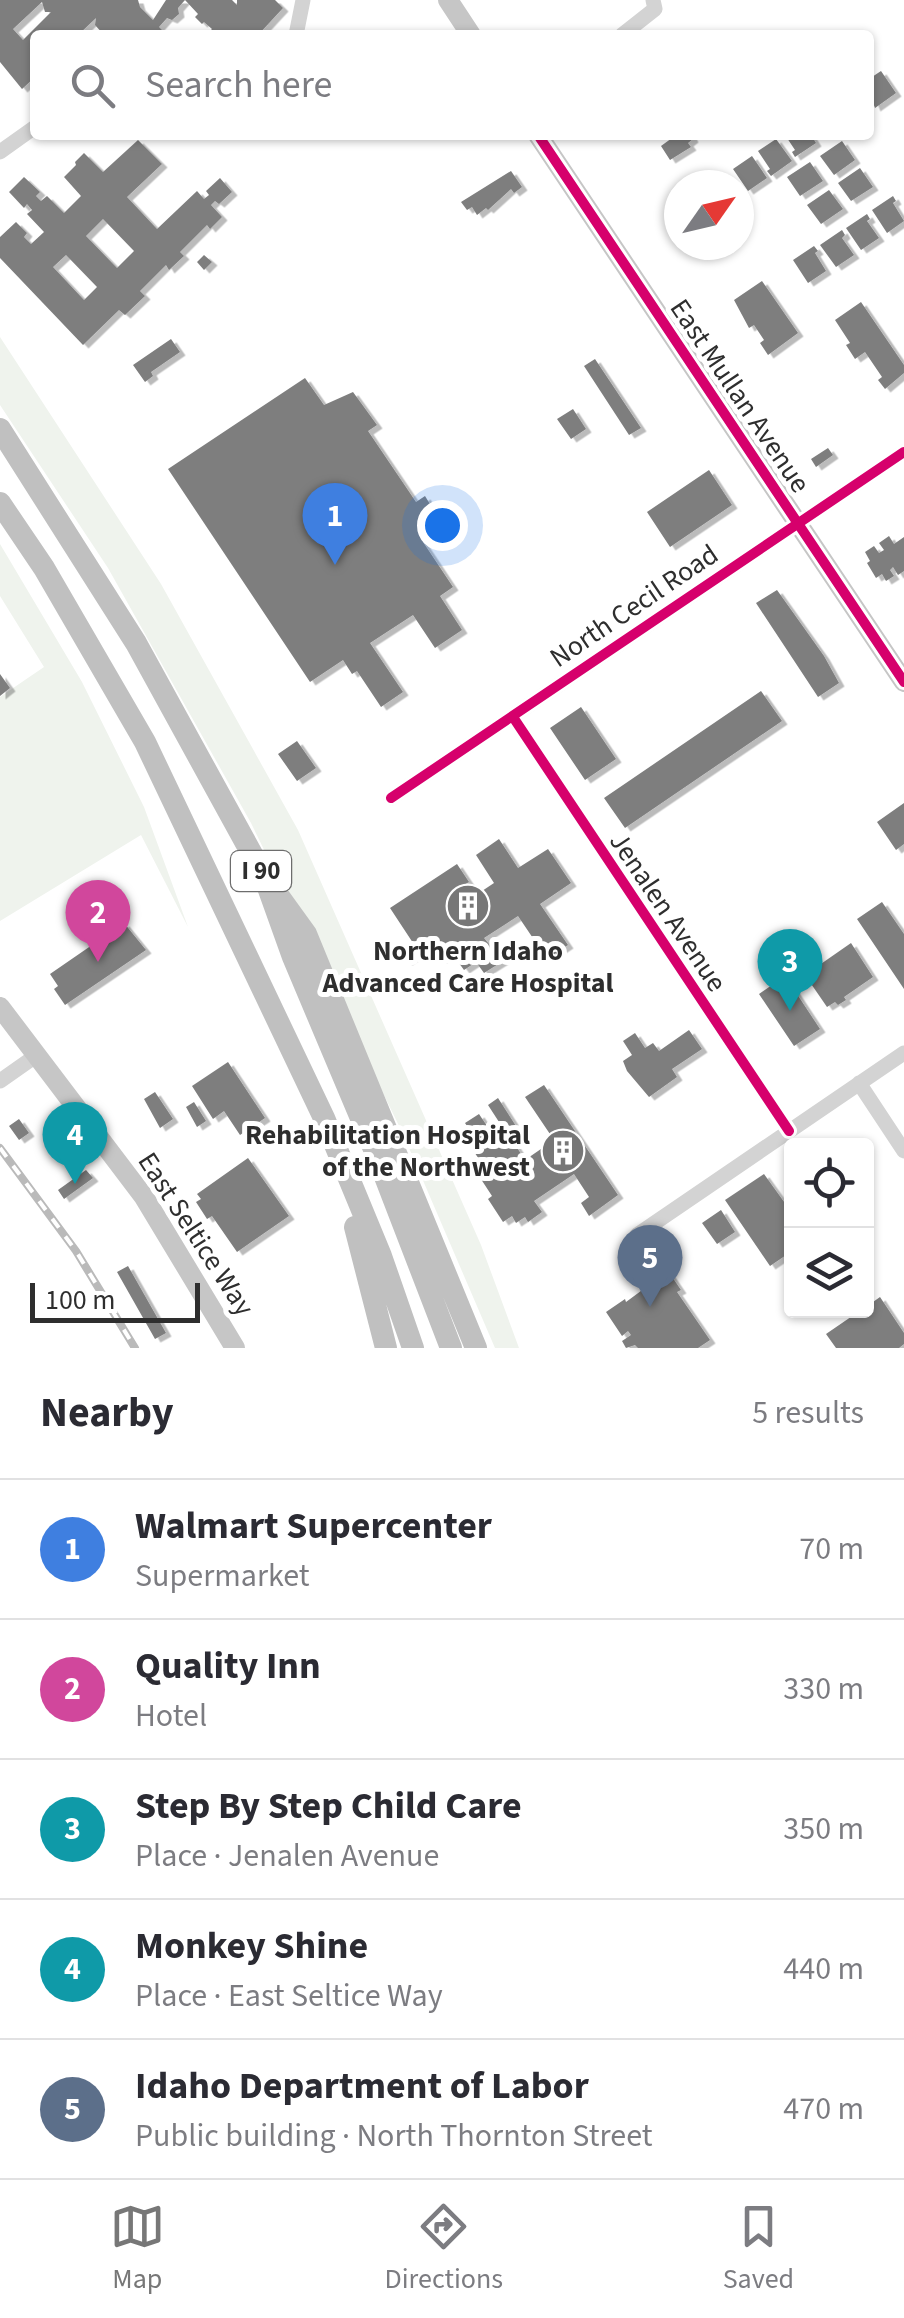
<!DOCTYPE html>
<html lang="en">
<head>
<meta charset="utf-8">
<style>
	:root { --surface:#fff; --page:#f7f7f7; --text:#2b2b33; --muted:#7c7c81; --line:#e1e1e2; --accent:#777 }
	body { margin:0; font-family:"Source Sans 3",sans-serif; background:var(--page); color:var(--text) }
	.controls { position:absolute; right:30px; bottom:30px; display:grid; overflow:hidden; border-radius:10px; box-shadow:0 2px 8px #0004 }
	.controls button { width:90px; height:90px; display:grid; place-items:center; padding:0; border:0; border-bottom:2px solid var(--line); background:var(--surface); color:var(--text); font:50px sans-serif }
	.compass { position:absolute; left:664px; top:170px; width:90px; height:90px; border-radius:50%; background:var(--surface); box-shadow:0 2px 8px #0004; rotate:56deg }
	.scale { position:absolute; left:30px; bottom:25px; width:170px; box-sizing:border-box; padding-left:10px; border:5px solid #2e2e2e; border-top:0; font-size:28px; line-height:35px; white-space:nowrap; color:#2e2e2e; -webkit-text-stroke:8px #fff; paint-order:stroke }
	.you { position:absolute; left:442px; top:525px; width:35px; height:35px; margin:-25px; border:8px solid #fff; border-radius:50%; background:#1a73e8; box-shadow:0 0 0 15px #1a73e833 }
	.badge { display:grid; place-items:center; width:65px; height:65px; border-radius:50%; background:var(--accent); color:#fff; font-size:32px; font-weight:700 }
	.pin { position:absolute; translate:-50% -82px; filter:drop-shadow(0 2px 5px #0008) }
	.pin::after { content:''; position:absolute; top:52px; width:35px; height:30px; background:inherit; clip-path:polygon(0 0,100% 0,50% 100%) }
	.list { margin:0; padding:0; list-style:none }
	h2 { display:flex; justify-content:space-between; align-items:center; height:130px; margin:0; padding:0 40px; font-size:42px }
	h2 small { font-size:32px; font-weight:400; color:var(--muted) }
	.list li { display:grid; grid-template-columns:65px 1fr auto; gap:30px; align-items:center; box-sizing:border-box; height:140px; padding:0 40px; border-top:2px solid var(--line) }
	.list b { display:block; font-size:38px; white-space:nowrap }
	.list p { margin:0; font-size:32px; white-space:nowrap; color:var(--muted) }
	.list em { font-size:32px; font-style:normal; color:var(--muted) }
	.icon { flex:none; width:55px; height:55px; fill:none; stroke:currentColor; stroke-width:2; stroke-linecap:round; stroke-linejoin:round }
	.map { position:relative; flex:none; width:904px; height:1348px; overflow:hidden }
	.search { position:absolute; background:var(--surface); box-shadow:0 2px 8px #0004; left:30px; right:30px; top:30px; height:110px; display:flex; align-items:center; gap:25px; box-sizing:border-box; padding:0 35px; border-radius:10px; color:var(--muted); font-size:38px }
	.sheet { height:830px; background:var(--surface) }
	nav { display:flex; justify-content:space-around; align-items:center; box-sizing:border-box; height:140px; border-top:2px solid var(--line); background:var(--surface); font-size:28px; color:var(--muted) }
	nav a { display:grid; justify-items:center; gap:5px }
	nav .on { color:var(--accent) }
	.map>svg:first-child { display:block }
	.green { fill:#eff3ed }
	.building { fill:#7e7e7e; fill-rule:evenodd; filter:url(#shadow) }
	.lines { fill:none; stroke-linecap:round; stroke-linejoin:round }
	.minor { stroke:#d3d3d3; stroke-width:15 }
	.major { stroke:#c6c6c6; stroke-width:20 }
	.highway { stroke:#c0c0c0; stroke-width:22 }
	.rail-casing { stroke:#bababa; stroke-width:8 }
	.rail { stroke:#fff; stroke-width:4; stroke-dasharray:11; stroke-linecap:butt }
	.cycleway-casing { stroke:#fff; stroke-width:16 }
	.cycleway { stroke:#d6006c; stroke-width:10 }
	.labels { text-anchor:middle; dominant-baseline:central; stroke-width:10; stroke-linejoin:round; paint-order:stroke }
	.shield { fill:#fff; stroke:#6d6d6d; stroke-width:2.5 }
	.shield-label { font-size:25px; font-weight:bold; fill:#2e2e2e }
	.street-label { font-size:28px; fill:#2e2e2e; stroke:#fff }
	.poi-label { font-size:28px; font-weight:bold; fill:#2e2e2e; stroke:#fff }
</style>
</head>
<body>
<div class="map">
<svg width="904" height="1348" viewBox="0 0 904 1348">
	<defs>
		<filter id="shadow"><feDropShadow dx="5.5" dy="3.5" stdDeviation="0" flood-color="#0004"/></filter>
	</defs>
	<rect width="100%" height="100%" fill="#fff"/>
	<!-- green -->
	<path class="green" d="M0,337L161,584L298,830L481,1245L519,1348H495L403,1134L251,823L108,568L0,405Z
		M0,544L82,682L144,807L188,927L141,835L0,921V697L44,667L0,596Z"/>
	<!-- building -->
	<path class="building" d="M0,0H138L140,7L153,20L166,0H232L237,5V0H275L283,8L258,35H206L212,29L204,22L202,24L195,17L198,14L185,0L178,8L179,14L172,20L167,18L159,27L167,35H104L95,25L96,18L78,35H35V77L22,89L0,62ZM42,2L45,12H51L23,40L13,29Z
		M881,71L896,93L875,108L869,92V79Z
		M670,135H691L693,139L688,143L691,147L670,160L661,146L672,138Z
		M785,135H811L816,143L795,157L792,152L795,150Z
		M776,139L792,161L771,176L767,171L770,169L758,151Z
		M138,140L162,164L127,197L157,229L197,191L204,199L209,195L206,191L220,178L232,192L219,204L215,201L211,205L222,217L210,229L207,225L180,252L184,256L169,270L166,265L140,291L145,296L125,315L119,310L83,345L0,258V237L16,222L27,233L24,237L31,244L44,232L27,214L32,210L27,204L24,208L9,192L24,177L40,192L36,196L41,201L47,196L64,213L81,196L64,177L76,165L75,162L84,153L103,172ZM103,219L134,251L117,268L86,236ZM66,255L97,287L84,300L53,267Z
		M842,141L855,160L834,175L820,156Z
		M752,156L767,178L748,191L733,169Z
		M810,162L823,181L800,196L787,177Z
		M860,168L873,187L851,201L838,183Z
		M511,171L522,187L514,193L511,189L488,210L486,208L477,215L472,207L467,210L461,202Z
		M829,190L843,209L821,224L807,205Z
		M893,196L896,201L893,203L904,221L887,233L872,210Z
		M867,214L870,219L867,221L879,238L861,250L846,228Z
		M842,230L845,235L842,238L854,255L836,267L820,245Z
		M814,246L818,251L815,253L826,271L808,283L793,260Z
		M204,255L212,262L204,270L197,262Z
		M762,281L798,333L768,355L760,343L764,340L754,325L749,328L734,300Z
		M861,302L904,365V373L885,389L878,380L882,377L865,352L855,359L846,345L850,343L835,320Z
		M171,339L180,352L151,372L153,376L145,382L133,365Z
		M595,359L641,428L629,435L584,366Z
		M305,378L324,405L353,392L377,425L368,431L416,502L425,496L444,527L423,542L453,587L440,596L462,630L435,648L413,615L370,643L403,692L381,707L357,671L352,674L343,660L310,682L168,469Z
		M573,409L586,429L571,439L557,419Z
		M828,448L833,455L816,467L811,459Z
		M709,470L732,505L670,547L647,512Z
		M889,536L894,544L904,537V571L898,575L893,567L890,570L894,576L886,581L882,574L876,578L867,563L870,561L865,552L874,546L879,553L884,550L879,543Z
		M777,590L824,656L839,683L818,697L756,603Z
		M0,674L10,688L0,696Z
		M761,691L782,721L625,828L604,798Z
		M581,707L616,759L585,780L550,728Z
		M297,741L316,768L297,781L278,754Z
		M904,803V844L896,850L877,822Z
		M499,839L518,868L548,849L571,883L540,904L568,945L547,959L518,916L484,938L503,961L484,973L476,962L464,970L456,959L441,960L428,948L407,962L402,954L415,946L390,908L457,864L469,882L462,886L470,899L494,883L476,855Z
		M882,902L904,934V989L857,919Z
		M124,923L146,950L65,1005L54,989L58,986L50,974Z
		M851,943L873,977L844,997L846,1000L838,1005L835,1002L827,1007L805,975Z
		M785,976L820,1029L794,1046L759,994Z
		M689,1030L702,1049L672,1069L677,1077L649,1097L627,1071L623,1061L632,1055L623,1041L635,1033L645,1048L653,1043L659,1051Z
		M228,1062L265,1118L240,1135L224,1111L213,1119L192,1086Z
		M544,1085L618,1195L589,1216L581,1203L589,1197L574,1174L534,1201L542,1212L528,1222L525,1217L516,1223L512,1216L503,1222L488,1199L492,1196L477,1173L485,1168L460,1131L467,1126L465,1123L479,1114L487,1126L484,1128L486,1131L499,1122L488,1105L498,1098L523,1137L514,1143L525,1160L554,1140L525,1097Z
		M155,1092L173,1119L160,1128L144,1099Z
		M194,1102L206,1121L197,1127L186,1107Z
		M19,1119L29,1133L19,1140L9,1126Z
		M248,1158L289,1216L237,1252L212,1216L207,1219L196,1202L201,1199L197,1194Z
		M86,1170L93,1178L64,1199L58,1190Z
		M764,1174L792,1213V1251L770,1266L725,1200Z
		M721,1210L735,1232L717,1244L702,1223Z
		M128,1266L166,1333L155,1339L117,1272Z
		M668,1271L681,1290L677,1292L710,1340L698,1348H638L635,1345L626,1348L622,1341L631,1335L628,1331L622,1336L606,1312L625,1299L626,1302Z
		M880,1297L904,1333V1344L899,1348H836L826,1334L861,1310H866V1307Z"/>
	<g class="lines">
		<!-- minor -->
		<path class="minor" d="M296,35L303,0
			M622,35L655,9L653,0
			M0,152L35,127
			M513,717L789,1131
			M391,798L904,452
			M0,1081L37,1055
			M859,1083L904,1151
			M637,1235L904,1053"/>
		<!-- major -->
		<path class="major" d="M448,0L471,35
			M538,135L904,682
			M0,1007L144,1197L235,1348"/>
		<!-- highway -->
		<path class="highway" d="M0,429L136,643L264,876L293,957L379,1161L451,1348
			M0,503L44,568L145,742L324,1118L381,1256L413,1348
			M280,898L306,934L476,1348
			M355,1227L386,1348"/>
		<!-- rail casing -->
		<g class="rail-casing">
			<path id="rail" d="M0,1148L76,1251L135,1348"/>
		</g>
		<!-- rail -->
		<use href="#rail" class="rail"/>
		<!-- cycleway casing -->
		<g class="cycleway-casing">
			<path id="cycleway" d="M538,135L904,682
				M513,717L789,1131
				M391,798L904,452"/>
		</g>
		<!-- cycleway -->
		<use href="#cycleway" class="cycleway"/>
	</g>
	<!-- icons -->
	<defs>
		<g id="building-disc" transform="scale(2.25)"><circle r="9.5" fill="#777" stroke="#fff"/><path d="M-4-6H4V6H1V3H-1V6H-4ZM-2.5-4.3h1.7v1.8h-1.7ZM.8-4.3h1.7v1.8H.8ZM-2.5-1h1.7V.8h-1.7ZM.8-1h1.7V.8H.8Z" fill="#fff"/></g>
	</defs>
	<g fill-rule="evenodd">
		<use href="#building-disc" x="468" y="906"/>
		<use href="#building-disc" x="563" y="1151"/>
	</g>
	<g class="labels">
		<!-- shield labels -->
		<rect class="shield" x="231" y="851" width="60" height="40" rx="8"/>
		<g class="shield-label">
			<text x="261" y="871">I 90</text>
		</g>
		<!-- street labels -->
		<g class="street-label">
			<text transform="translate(740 396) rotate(56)">East Mullan Avenue</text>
			<text transform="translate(634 606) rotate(-34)">North Cecil Road</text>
			<text transform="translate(668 912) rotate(56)">Jenalen Avenue</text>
			<text transform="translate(196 1234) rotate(57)">East Seltice Way</text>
		</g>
		<!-- poi labels -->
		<g class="poi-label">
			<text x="468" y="951">Northern Idaho<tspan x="468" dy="32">Advanced Care Hospital</tspan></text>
			<text x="530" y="1135" text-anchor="end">Rehabilitation Hospital<tspan x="530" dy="32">of the Northwest</tspan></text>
		</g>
	</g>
</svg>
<div class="controls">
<button><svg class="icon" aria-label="locate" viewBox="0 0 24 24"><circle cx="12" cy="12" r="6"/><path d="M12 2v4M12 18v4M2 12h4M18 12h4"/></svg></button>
<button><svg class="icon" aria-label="layers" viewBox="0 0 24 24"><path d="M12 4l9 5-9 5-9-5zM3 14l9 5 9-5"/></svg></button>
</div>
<svg class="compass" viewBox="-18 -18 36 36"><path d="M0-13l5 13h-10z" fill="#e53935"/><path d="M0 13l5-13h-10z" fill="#7c7c81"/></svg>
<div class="scale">100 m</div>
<div class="you"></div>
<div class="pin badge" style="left:335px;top:565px;background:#3f7fe0">1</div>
<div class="pin badge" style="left:98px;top:962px;background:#d1479c">2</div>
<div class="pin badge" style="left:790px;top:1011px;background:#0f9aa8">3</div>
<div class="pin badge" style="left:75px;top:1184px;background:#0f9aa8">4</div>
<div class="pin badge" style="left:650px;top:1307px;background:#5c6f8a">5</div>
<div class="search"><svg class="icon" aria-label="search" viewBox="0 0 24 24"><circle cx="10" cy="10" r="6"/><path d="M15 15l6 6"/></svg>Search here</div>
</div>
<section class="sheet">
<h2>Nearby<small>5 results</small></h2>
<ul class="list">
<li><span class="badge" style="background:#3f7fe0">1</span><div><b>Walmart Supercenter</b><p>Supermarket</p></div><em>70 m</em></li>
<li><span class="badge" style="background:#d1479c">2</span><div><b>Quality Inn</b><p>Hotel</p></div><em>330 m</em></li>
<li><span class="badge" style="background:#0f9aa8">3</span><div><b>Step By Step Child Care</b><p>Place · Jenalen Avenue</p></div><em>350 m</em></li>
<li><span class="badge" style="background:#0f9aa8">4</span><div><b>Monkey Shine</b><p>Place · East Seltice Way</p></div><em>440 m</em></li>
<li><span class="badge" style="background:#5c6f8a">5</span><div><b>Idaho Department of Labor</b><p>Public building · North Thornton Street</p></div><em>470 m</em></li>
</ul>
</section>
<nav>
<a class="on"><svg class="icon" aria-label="map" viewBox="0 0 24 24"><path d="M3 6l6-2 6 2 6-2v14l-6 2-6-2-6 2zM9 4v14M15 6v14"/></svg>Map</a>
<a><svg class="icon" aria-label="directions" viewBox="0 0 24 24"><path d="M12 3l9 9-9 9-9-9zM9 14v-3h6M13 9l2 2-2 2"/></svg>Directions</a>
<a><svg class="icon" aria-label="saved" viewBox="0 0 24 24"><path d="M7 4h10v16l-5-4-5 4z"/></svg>Saved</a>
</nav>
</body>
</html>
